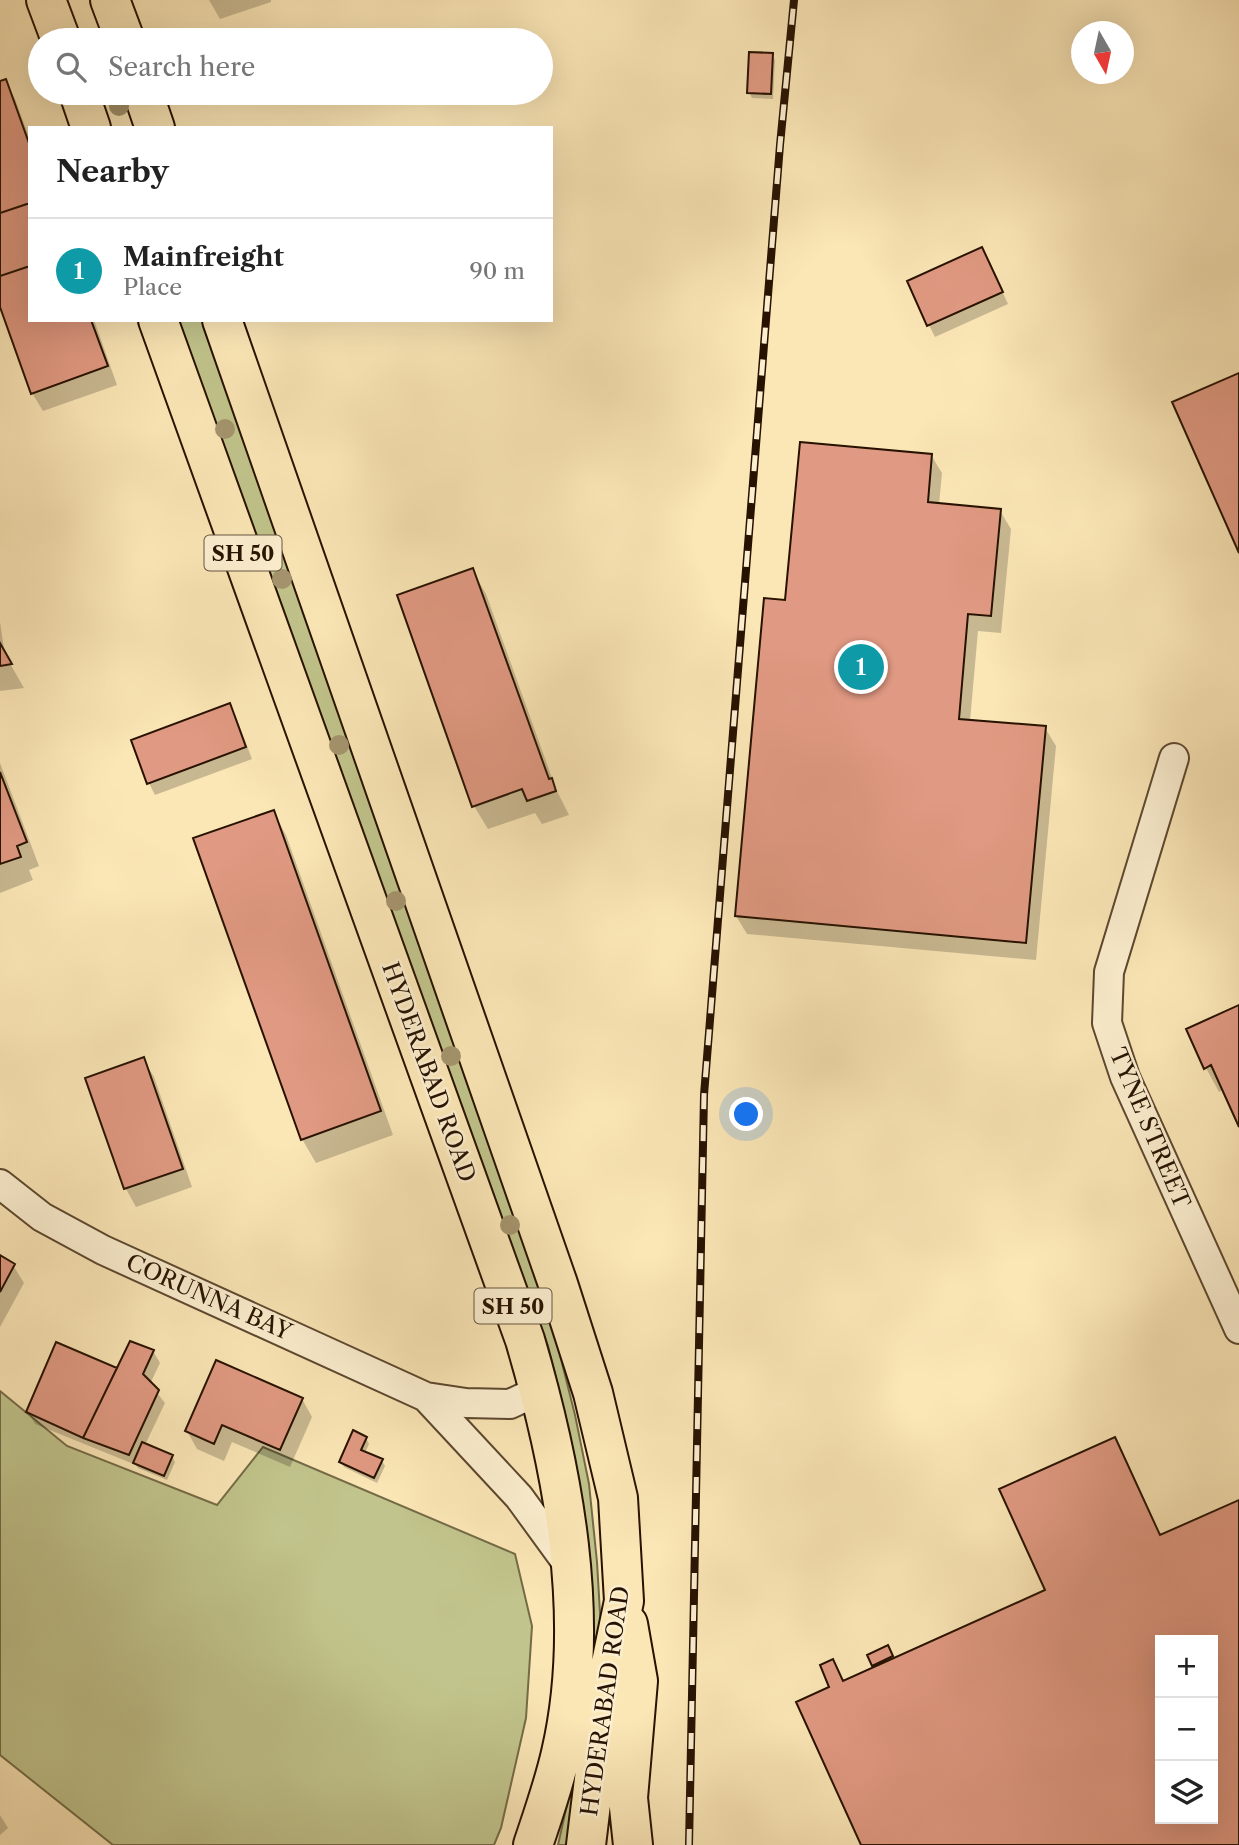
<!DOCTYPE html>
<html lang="en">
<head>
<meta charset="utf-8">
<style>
	:root { --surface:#fff; --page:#f6f6f6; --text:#222; --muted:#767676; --line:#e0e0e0; --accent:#d93025 }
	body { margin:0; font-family:"Libre Caslon Text",serif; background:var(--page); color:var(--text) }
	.controls { position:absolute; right:21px; bottom:21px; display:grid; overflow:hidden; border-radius:0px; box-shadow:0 7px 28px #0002 }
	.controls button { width:63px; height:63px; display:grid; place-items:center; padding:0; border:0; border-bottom:2px solid var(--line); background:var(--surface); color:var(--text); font:35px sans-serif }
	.compass { position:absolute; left:1071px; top:21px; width:63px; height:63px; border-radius:50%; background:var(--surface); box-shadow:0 7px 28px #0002; rotate:171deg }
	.you { position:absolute; left:747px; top:1115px; width:24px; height:24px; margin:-18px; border:5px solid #fff; border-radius:50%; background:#1a73e8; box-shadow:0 0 0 10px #1a73e833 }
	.badge { display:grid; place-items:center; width:46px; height:46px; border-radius:50%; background:var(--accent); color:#fff; font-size:23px; font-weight:700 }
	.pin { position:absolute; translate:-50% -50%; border:4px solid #fff; box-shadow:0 2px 7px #0006 }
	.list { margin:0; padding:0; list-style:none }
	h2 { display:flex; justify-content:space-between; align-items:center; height:91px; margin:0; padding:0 28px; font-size:30px }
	h2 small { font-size:23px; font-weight:400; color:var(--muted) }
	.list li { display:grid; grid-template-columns:46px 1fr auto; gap:21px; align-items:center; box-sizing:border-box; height:105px; padding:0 28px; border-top:2px solid var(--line) }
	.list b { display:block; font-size:26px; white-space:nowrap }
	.list p { margin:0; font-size:23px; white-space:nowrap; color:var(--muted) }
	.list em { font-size:23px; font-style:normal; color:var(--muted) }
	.icon { flex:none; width:38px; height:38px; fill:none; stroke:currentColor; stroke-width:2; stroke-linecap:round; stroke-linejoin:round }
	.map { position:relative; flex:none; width:1239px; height:1845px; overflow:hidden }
	.search { position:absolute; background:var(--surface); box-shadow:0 7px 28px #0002; left:28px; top:28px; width:525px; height:77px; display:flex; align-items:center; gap:18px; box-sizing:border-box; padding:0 24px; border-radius:38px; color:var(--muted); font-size:26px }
	.panel { position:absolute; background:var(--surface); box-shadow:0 7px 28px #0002; left:28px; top:126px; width:525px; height:196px; border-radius:0px }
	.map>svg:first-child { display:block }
	.green { fill:#c1c48c; stroke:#746b46; stroke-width:2 }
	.shadow { fill:#0003; fill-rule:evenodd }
	.building { fill:#e09982; stroke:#271201; stroke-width:2; fill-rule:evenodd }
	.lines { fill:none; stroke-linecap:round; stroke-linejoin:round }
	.street-casing { stroke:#5c472e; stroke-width:32 }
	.highway-casing { stroke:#271201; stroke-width:42 }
	.street { stroke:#fcefd0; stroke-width:28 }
	.highway { stroke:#fbe6b6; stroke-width:38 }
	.rail-casing { stroke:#271201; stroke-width:8 }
	.rail { stroke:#fcefd0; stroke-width:5; stroke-dasharray:16; stroke-linecap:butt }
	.tree { fill:#a4946d }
	.labels { text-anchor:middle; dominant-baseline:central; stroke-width:5; stroke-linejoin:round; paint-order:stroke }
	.shield { fill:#fcefd0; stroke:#67543f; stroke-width:2 }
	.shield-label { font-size:21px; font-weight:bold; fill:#271201 }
	.street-label { font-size:23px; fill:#271201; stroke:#fcefd0 }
</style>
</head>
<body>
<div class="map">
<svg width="1239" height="1845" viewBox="0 0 1239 1845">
	<rect width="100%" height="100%" fill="#fbe6b6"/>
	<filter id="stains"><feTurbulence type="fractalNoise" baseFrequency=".00286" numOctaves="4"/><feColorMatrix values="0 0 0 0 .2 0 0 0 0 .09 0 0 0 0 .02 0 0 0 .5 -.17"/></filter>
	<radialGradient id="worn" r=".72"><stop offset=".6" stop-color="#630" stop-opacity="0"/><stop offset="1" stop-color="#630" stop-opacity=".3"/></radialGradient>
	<!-- green -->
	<path class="green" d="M178,320H203L518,1220L557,1343L575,1415L589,1484L597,1562L601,1630L573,1845H558L577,1760V1478L565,1414L548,1346Z
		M0,1391L67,1446L217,1505L263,1447L515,1554L532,1626L526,1718L501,1828L494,1845H113L0,1755Z"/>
	<!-- shadow -->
	<path class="shadow" d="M271,0V2L220,19L209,0Z
		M772,54L775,60L773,99L752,98L749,92Z
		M5,81L15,99L30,140V320H94L117,385L43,411L32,393L0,302V83Z
		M988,261L1008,304L935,337L929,325Z
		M931,455L942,473L939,505L1000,511L1011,529L1001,633L978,631L970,721L1045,728L1056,746L1036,960L747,934L736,916L787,602Z
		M472,570L486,594L556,789L569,815L542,824L535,813L488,829L474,806Z
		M0,622L5,655L24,688L0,691Z
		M229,705L236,717L252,759L155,795L149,783Z
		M0,763L39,866L29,870L33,880L0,893Z
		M273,812L286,835L393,1135L316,1163L302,1139Z
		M1239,1007V1123L1224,1089L1219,1092L1206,1068Z
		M143,1059L154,1077L192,1187L136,1207L126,1189L87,1079Z
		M0,1257L13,1265L24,1283L0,1327Z
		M153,1351L160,1363L150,1384L165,1403L145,1445L172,1456L175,1462L167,1480L138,1468L136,1465L35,1424L28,1412Z
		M302,1399L312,1417L290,1467L232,1442L224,1461L197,1449L187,1431Z
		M366,1438L369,1444L365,1453L382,1461L385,1466L377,1483L344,1467L340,1461Z
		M1114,1439L1161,1537L1239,1501V1845H863L832,1688V1661L844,1683L876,1669L869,1656L891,1653L894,1660L1047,1591ZM1160,1640H1213V1819H1160Z
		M0,1815L8,1828L0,1835Z"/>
	<!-- building -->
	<path class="building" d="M749,52L773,53L771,94L747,93Z
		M6,79L30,146V203L0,213V81Z
		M30,203V266L0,276V213Z
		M982,247L1003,292L927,326L907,281Z
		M30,266V320H91L108,366L31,394L0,307V276Z
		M1239,373V553L1172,402Z
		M800,442L932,454L928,502L1001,509L991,616L968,614L959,719L1046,726L1026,943L735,916L764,598L785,600Z
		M473,568L549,779L552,778L556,791L527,801L522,789L472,807L397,595Z
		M0,643L12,664L0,666Z
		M230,703L246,747L147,784L131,740Z
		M0,772L27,842L17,846L21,857L0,864Z
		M274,810L381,1111L301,1140L193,838Z
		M1239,1005V1127L1211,1065L1204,1069L1186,1029Z
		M144,1057L183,1169L124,1189L85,1078Z
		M0,1255L15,1264L0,1292Z
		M130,1341L154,1350L143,1374L159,1390L129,1455L83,1438Z
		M56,1342L117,1368L83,1438L26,1412Z
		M216,1360L303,1398L280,1450L222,1425L214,1444L185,1431Z
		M353,1430L367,1437L361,1450L383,1459L374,1478L339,1462Z
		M1115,1437L1160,1535L1239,1500V1845H861L796,1702L829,1687L820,1665L833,1659L843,1681L1045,1590L999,1489ZM1160,1640H1213V1819H1160Z
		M142,1442L173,1455L164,1476L133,1463Z
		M888,1645L893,1656L872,1666L867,1655Z"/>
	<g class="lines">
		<!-- street casing -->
		<g class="street-casing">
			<path id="street" d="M1174,758L1109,972L1107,1023L1125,1077L1239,1329
				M0,1184L42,1217L103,1250L426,1397L466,1403L510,1404L540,1390
				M426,1397L519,1497L570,1567"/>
		</g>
		<!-- highway casing -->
		<g class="highway-casing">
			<path id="highway" d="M46,0L61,40
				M110,0L125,40
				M79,93L91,128
				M143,93L155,128
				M158,320L525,1340C563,1469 592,1619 561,1753C554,1784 543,1815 533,1845
				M222,320L558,1284L593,1393L618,1498L624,1601L604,1697L586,1845
				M628,1624L638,1681L628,1798L633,1845"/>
		</g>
		<!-- street -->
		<use href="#street" class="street"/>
		<!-- highway -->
		<use href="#highway" class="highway"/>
		<!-- rail casing -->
		<g class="rail-casing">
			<path id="rail" d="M689,1845L704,1095L780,145L794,0"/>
		</g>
		<!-- rail -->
		<use href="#rail" class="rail"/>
	</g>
	<!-- trees -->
	<g class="tree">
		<circle cx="119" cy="106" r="10"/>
		<circle cx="225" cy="429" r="10"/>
		<circle cx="282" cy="579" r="10"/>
		<circle cx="339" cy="745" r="10"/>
		<circle cx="396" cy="901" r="10"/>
		<circle cx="451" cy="1056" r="10"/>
		<circle cx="510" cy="1225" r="10"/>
	</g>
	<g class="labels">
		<!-- shield labels -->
		<g class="shield">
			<rect x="204.5" y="535.5" width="77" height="35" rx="5"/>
			<rect x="474.5" y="1288.5" width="77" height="35" rx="5"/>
		</g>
		<g class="shield-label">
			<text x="243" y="553">SH 50</text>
			<text x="513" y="1306">SH 50</text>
		</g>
		<!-- street labels -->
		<g class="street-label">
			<text transform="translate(429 1072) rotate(70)">HYDERABAD ROAD</text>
			<text transform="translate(1150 1128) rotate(67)">TYNE STREET</text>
			<text transform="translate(209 1297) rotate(24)">CORUNNA BAY</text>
			<text transform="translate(605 1701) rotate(-82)">HYDERABAD ROAD</text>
		</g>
	</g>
	<rect width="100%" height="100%" filter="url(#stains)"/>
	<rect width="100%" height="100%" fill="url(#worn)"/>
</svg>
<div class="controls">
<button>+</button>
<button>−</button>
<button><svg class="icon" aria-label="layers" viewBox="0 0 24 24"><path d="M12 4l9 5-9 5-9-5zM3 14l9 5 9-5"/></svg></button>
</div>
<svg class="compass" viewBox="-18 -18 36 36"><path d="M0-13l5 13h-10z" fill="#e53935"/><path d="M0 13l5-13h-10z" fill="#767676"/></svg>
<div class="you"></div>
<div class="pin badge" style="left:861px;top:667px;background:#0f9aa8">1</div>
<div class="search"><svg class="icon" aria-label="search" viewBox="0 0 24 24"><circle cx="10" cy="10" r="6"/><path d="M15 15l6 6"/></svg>Search here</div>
<section class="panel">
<h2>Nearby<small></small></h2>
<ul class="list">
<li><span class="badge" style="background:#0f9aa8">1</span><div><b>Mainfreight</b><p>Place</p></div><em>90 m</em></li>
</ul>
</section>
</div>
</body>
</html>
